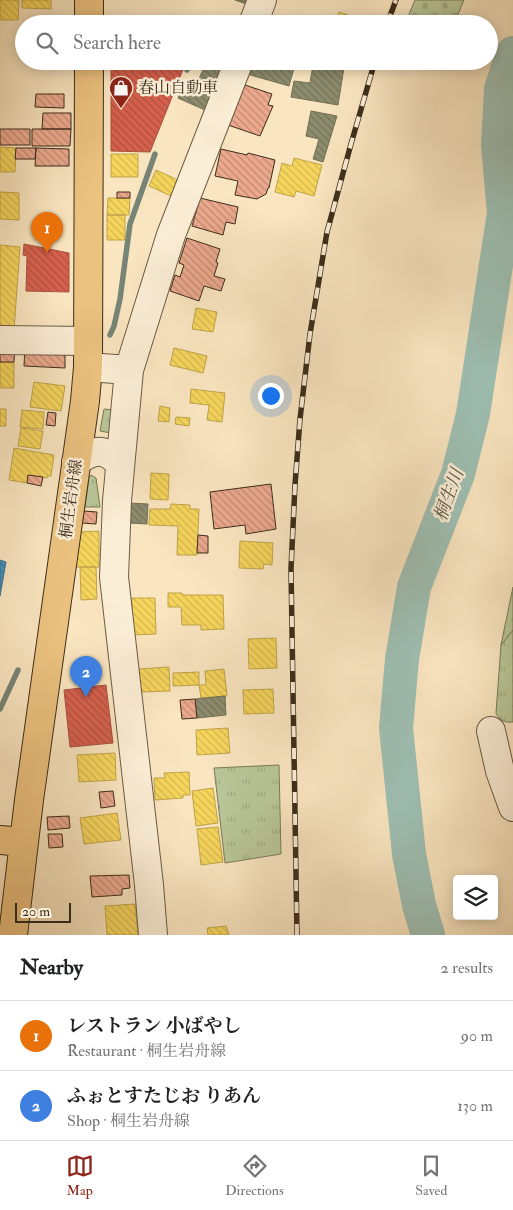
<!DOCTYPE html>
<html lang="en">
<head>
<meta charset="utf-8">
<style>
	:root { --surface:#fff; --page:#f6f6f6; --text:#202124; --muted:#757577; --line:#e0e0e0; --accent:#8f2418 }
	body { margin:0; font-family:"IM FELL Double Pica","Noto Serif JP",serif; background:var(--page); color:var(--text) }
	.controls { position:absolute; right:15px; bottom:15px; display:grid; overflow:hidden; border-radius:5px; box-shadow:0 2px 12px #0003 }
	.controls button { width:45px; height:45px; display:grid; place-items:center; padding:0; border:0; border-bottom:1px solid var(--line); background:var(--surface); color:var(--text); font:25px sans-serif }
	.scale { position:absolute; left:15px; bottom:12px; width:56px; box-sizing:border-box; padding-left:5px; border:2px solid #3c2d1b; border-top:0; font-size:14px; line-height:18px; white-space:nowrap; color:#3c2d1b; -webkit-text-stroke:4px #fbeed6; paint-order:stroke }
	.you { position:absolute; left:270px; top:395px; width:18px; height:18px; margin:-12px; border:4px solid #fff; border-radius:50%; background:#1a73e8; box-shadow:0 0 0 8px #1a73e833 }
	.badge { display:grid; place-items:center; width:32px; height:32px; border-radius:50%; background:var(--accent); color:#fff; font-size:16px; font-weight:700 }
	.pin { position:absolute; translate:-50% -41px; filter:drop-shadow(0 1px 2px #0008) }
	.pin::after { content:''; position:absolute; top:26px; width:18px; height:15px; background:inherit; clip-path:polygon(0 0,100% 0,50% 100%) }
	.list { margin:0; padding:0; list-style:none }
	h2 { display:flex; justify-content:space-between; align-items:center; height:65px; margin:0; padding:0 20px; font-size:21px }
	h2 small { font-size:16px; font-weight:400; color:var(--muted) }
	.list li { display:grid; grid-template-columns:32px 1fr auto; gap:15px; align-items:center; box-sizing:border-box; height:70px; padding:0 20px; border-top:1px solid var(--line) }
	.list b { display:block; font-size:19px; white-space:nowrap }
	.list p { margin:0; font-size:16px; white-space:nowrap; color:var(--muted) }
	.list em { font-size:16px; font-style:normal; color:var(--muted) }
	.icon { flex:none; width:28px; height:28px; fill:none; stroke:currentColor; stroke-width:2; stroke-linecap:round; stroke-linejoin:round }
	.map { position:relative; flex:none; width:513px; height:935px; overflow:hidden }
	.search { position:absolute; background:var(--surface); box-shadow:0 2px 12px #0003; left:15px; right:15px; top:15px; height:55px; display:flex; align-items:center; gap:12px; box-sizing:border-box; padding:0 18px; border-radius:28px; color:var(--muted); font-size:19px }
	.sheet { height:205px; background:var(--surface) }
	nav { display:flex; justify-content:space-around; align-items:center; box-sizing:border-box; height:70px; border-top:1px solid var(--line); background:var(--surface); font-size:14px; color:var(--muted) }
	nav a { display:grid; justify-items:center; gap:2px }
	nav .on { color:var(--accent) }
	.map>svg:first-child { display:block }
	.grass { fill:url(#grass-tufts); stroke:#7a7a59 }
	.forest { fill:url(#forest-firs); stroke:#7a7a59 }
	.cemetery { fill:url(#cemetery-stones); stroke:#7a7a59 }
	.homes { fill:url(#homes-back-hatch); stroke:#bea348 }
	.shops { fill:url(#shops-back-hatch); stroke:#a8513e }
	.schools { fill:url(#schools-back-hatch); stroke:#417491 }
	.industry { fill:url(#industry-back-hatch); stroke:#747055 }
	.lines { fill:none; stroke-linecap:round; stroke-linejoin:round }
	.stream { stroke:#778576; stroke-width:5.5 }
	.river { stroke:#9ebfb3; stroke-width:34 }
	.building { fill:url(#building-back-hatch); stroke:#3c2d1b }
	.minor-casing { stroke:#6b5b44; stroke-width:30 }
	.major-casing { stroke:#3c2d1b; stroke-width:30 }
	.minor { stroke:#fbeed6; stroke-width:28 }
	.major { stroke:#ecc280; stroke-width:28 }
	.rail-casing { stroke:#3c2d1b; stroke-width:5.5 }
	.rail { stroke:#fbeed6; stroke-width:4; stroke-dasharray:11; stroke-linecap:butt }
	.labels { text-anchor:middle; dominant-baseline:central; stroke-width:5; stroke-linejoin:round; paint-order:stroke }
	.poi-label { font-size:16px; fill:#3c2d1b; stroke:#fbeed6; text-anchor:start }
	.street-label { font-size:16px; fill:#3c2d1b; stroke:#fbeed6 }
	.water-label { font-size:18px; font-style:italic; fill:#545241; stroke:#fbeed6 }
</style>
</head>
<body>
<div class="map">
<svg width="513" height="935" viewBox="0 0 513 935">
	<defs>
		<pattern id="grass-tufts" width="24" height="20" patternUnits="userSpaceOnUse" patternTransform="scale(1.25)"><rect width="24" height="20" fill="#b8c697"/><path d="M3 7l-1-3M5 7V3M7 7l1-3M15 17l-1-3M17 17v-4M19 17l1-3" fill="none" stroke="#9faa82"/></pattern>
		<pattern id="forest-firs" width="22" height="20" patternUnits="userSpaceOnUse" patternTransform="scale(1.25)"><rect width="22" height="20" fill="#b8c697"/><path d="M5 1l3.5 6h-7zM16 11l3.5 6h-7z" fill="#9faa82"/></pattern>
		<pattern id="cemetery-stones" width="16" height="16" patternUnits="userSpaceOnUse" patternTransform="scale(1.25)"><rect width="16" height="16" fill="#b8c697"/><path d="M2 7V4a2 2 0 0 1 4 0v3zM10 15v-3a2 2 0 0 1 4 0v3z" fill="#9faa82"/></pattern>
		<pattern id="homes-back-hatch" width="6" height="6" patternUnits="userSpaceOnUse" patternTransform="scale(1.25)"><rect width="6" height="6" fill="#f6d55c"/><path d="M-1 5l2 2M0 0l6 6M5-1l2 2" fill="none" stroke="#d4b74f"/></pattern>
		<pattern id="shops-back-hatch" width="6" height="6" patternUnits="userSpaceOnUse" patternTransform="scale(1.25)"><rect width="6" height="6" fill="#d6604d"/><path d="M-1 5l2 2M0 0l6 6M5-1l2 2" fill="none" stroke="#af503f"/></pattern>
		<pattern id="schools-back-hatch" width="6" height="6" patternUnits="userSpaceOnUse" patternTransform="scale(1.25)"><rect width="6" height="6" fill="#4393c3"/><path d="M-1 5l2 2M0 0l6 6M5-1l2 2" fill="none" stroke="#39789e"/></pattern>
		<pattern id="industry-back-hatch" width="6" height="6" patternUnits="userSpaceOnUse" patternTransform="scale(1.25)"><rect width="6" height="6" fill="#8c8c6e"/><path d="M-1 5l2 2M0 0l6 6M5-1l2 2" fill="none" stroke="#74735a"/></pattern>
		<pattern id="building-back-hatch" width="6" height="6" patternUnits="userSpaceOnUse" patternTransform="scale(1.25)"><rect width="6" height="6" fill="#eca98e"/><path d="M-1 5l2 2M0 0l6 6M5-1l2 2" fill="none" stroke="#c08a73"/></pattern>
	</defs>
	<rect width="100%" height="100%" fill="#f9e5c0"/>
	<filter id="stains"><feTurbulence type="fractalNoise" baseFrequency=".004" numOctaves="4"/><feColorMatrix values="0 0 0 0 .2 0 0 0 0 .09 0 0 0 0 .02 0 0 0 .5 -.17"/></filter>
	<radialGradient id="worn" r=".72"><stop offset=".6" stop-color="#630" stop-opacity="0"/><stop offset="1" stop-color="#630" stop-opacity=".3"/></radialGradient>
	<!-- grass -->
	<path class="grass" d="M104,409L114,410L111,433L100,431Z
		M91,475L96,478L100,507H85L89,477Z
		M513,630V722C505,723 499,720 496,713L501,645Z
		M279,765L281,854L225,863L214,768Z"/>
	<!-- forest -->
	<path class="forest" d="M513,587V630L501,645Z"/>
	<!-- cemetery -->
	<path class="cemetery" d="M415,0H464L454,24H405Z"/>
	<!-- homes -->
	<path class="homes" d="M0,0H19L18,20H0Z
		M22,0H51V9L22,8Z
		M339,12L366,21L365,24H335Z
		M21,26H24V45H20Z
		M111,61H160V65L111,64Z
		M0,147L16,148L15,172H0Z
		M111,154H138V177H111Z
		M294,158L322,165L314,196L296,191L294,197L275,192L282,163L292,166Z
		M156,170L178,180L171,196L149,186Z
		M0,192L19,193V220L0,219Z
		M108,198H130L129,215H107Z
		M107,215H125V240H107Z
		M0,245L20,247L14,330L0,329Z
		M196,308L217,312L213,332L192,329Z
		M174,348L207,356L203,373L170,365Z
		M0,362H14V388H0Z
		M34,382L65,386L61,411L30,407Z
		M191,389L225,393L222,422L207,420L209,405L190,403Z
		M160,406L170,408L169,422L158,421Z
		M0,409H6V426H0Z
		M22,410L44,412L43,429L20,427Z
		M176,417L190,418L189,426L175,424Z
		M21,428L43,431L40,449L18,446Z
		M14,448L54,455L51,476H47V478L28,475L27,483L9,480Z
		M151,473L169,474L168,500L150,499Z
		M171,504L190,505V509H199L197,555H177L178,526L149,525L150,509H170Z
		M99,531V567H76V553L80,532Z
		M240,541L273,543L272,565L264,564L263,569L239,568Z
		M80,567H96L97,599L81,600Z
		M168,593H182V595H223L224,629L201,630V625H182L181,607H168Z
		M132,598H155L156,634L132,635Z
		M276,638L277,668L249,669L248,639Z
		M169,667L170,691L139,692L138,669Z
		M224,669L227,696L201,698L199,685H206L205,671Z
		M199,672V685L173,686V673Z
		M273,689L274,713L244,714L243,690Z
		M228,728L230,753L197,755L196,730Z
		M115,753L116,780L79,782L77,755Z
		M189,772L190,795H183V798L155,800L154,778H165L164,773Z
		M213,788L218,823L196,826L192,791Z
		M117,813L121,840L84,844L80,818Z
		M218,827L223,862L201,865L197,829Z
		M135,904L138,935H107L105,906Z
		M226,926L229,935H208L207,928Z"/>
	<!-- shops -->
	<path class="shops" d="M111,64L160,65V67H184L150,152L111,151Z
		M24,244L69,253V292L26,291L27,256L23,255Z
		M106,685L113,743L70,747L64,690Z"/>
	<!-- schools -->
	<path class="schools" d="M0,560L6,562L0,596Z"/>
	<!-- industry -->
	<path class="industry" d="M235,0H251L249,5Z
		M207,61H229L207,111L178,98L187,79L197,83Z
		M251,61H296L289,86L247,74Z
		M311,61H345L338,105L291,97L294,81L310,83L313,65H310Z
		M311,111L337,116L323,162L313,159L319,139L306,136Z
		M130,503L148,504L147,524L129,523Z
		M225,696L226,715L197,718L195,699Z"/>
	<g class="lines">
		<!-- stream -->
		<path class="stream" d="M187,70L189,61
			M110,335L114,326L120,299L130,224L155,154
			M0,709L18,670"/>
		<!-- river -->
		<path class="river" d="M428,935L419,905L409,854L396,728L402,659L414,587L458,474L473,414L504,213L498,145L501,89L513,53"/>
	</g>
	<!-- building -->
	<path class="building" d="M242,84L272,94L268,105L273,106L260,136L228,125Z
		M36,94H64V108L35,107Z
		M43,113H71V129H42Z
		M0,129H30V145H0Z
		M32,129H71L70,146H32Z
		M16,148H36L35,159H15Z
		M36,148L69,149V166H35Z
		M221,149L247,155L248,153L275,160L269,188H268L266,194L257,199L235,195L238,181L215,176Z
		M117,192H130V198H117Z
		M200,198L238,207L235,224L226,222L223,235L192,226Z
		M187,238L220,249L216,262L218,263L214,276L225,279L221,291L204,286L199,301L170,291L175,275L180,277L184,265L179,263Z
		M0,345L15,346L14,362H0Z
		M25,346L65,348V368L24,366Z
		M48,412L56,413L55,426L46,425Z
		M28,475L43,477L41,486L27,483Z
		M271,484L276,529L246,534L245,525L214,529L210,492Z
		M84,511L97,512L96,524L82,523Z
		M198,535L208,536V553H197Z
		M195,699L197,718L182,719L180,700Z
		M113,791L115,806L101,808L99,792Z
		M69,816L70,828L48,830L47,817Z
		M48,834H62L63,847L49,848Z
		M129,875L130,888L122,889V895L92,897L90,876Z"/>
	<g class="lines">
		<!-- minor casing -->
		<g class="minor-casing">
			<path id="minor" d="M253,24L262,0
				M0,340L88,341
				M88,367L129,370
				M76,462C93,449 105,447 120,464
				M491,731L500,771L513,807
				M153,935L149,885L114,577L117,501L129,370L171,235L239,61"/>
		</g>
		<!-- major casing -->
		<g class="major-casing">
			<path id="major" d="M89,0V24
				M0,840L24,842
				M13,935L29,800L85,401L88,367L89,61"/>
		</g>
		<!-- minor -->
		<use href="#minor" class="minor"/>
		<!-- major -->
		<use href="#major" class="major"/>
		<!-- rail casing -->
		<g class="rail-casing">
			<path id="rail" d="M387,24L396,0
				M297,935L291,569L295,485L300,419L310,334L327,232L351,144L375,61"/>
		</g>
		<!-- rail -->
		<use href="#rail" class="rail"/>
	</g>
	<!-- icons -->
	<defs>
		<g id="shop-pin" transform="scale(1.25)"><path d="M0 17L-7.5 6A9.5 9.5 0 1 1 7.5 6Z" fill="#8f2418" stroke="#fbeed6"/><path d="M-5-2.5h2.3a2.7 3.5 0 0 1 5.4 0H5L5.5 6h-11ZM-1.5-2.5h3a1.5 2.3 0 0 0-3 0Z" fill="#fff"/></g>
	</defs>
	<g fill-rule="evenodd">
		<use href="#shop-pin" x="121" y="88"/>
	</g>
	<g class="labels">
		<!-- poi labels -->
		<g class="poi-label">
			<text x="138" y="88">春山自動車</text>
		</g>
		<!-- street labels -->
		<g class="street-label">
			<text transform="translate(71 499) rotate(-82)">桐生岩舟線</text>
		</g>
		<!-- water labels -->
		<g class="water-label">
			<text transform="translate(449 495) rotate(-70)">桐生川</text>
		</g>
	</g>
	<rect width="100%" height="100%" filter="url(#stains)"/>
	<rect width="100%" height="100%" fill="url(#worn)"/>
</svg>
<div class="controls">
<button><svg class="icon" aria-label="layers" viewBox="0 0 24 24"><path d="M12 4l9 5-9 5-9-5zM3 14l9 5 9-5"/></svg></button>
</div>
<div class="scale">20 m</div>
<div class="you"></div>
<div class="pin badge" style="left:47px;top:253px;background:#e8710a">1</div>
<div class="pin badge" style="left:86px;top:697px;background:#3f7fe0">2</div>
<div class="search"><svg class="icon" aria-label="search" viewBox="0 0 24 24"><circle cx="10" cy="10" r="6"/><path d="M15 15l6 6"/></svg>Search here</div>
</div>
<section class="sheet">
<h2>Nearby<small>2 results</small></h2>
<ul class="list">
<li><span class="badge" style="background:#e8710a">1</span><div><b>レストラン 小ばやし</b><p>Restaurant · 桐生岩舟線</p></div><em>90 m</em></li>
<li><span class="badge" style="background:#3f7fe0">2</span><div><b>ふぉとすたじお りあん</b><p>Shop · 桐生岩舟線</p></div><em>130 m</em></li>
</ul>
</section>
<nav>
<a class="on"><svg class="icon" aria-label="map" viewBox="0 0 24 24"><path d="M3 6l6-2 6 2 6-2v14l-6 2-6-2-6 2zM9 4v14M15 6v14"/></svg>Map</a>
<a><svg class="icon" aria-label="directions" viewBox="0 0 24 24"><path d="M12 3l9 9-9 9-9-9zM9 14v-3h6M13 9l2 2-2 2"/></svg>Directions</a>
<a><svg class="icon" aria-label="saved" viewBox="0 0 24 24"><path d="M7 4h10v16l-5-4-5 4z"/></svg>Saved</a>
</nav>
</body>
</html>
